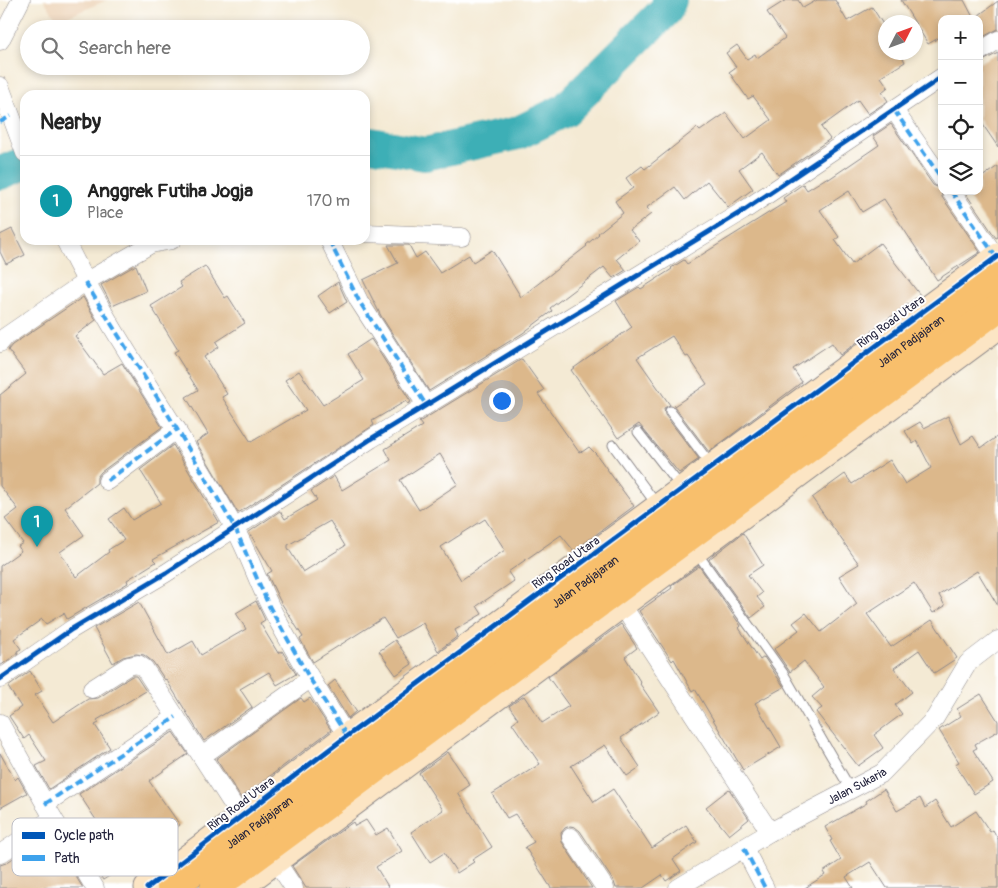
<!DOCTYPE html>
<html lang="en">
<head>
<meta charset="utf-8">
<style>
	:root { --surface:#fff; --page:#f2f2f2; --text:#222; --muted:#767676; --line:#e0e0e0; --accent:#c8321e }
	body { margin:0; font-family:Pangolin,sans-serif; background:var(--page); color:var(--text) }
	.controls { position:absolute; right:15px; top:15px; display:grid; overflow:hidden; border-radius:10px; box-shadow:0 2px 8px #0003 }
	.controls button { width:45px; height:45px; display:grid; place-items:center; padding:0; border:0; border-bottom:1px solid var(--line); background:var(--surface); color:var(--text); font:25px sans-serif }
	.compass { position:absolute; left:878px; top:15px; width:45px; height:45px; border-radius:50%; background:var(--surface); box-shadow:0 2px 8px #0003; rotate:48deg }
	.you { position:absolute; left:501px; top:400px; width:18px; height:18px; margin:-12px; border:4px solid #fff; border-radius:50%; background:#1a73e8; box-shadow:0 0 0 8px #1a73e833 }
	.badge { display:grid; place-items:center; width:32px; height:32px; border-radius:50%; background:var(--accent); color:#fff; font-size:16px; font-weight:700 }
	.pin { position:absolute; translate:-50% -41px; filter:drop-shadow(0 1px 2px #0008) }
	.pin::after { content:''; position:absolute; top:26px; width:18px; height:15px; background:inherit; clip-path:polygon(0 0,100% 0,50% 100%) }
	.list { margin:0; padding:0; list-style:none }
	h2 { display:flex; justify-content:space-between; align-items:center; height:65px; margin:0; padding:0 20px; font-size:21px }
	h2 small { font-size:16px; font-weight:400; color:var(--muted) }
	.list li { display:grid; grid-template-columns:32px 1fr auto; gap:15px; align-items:center; box-sizing:border-box; height:90px; padding:0 20px; border-top:1px solid var(--line) }
	.list b { display:block; font-size:19px; white-space:nowrap }
	.list p { margin:0; font-size:16px; white-space:nowrap; color:var(--muted) }
	.list em { font-size:16px; font-style:normal; color:var(--muted) }
	.icon { flex:none; width:28px; height:28px; fill:none; stroke:currentColor; stroke-width:2; stroke-linecap:round; stroke-linejoin:round }
	.map { position:relative; flex:none; width:998px; height:888px; overflow:hidden }
	.search { position:absolute; background:var(--surface); box-shadow:0 2px 8px #0003; left:20px; top:20px; width:350px; height:55px; display:flex; align-items:center; gap:12px; box-sizing:border-box; padding:0 18px; border-radius:28px; color:var(--muted); font-size:19px }
	.panel { position:absolute; background:var(--surface); box-shadow:0 2px 8px #0003; left:20px; top:90px; width:350px; height:155px; border-radius:15px }
	.map>svg:first-child { display:block }
	.built { fill:#eed6bb }
	.lines { fill:none; stroke-linecap:round; stroke-linejoin:round }
	.river { stroke:#3eafb6; stroke-width:34 }
	.building { fill:#dcb88b; fill-rule:evenodd }
	.lane-casing { stroke:#8b8688; stroke-width:11 }
	.street-casing { stroke:#8b8688; stroke-width:19 }
	.secondary-casing { stroke:#8b8688; stroke-width:27 }
	.highway-casing { stroke:#8b8688; stroke-width:29 }
	.lane { stroke:#fff; stroke-width:9 }
	.street { stroke:#fff; stroke-width:18 }
	.secondary { stroke:#fce5c4; stroke-width:25 }
	.highway { stroke:#f8bf6c; stroke-width:28 }
	.quiet { stroke:#3ea2ec; stroke-width:4; stroke-dasharray:8 4; stroke-linecap:butt }
	.cycleway-casing { stroke:#fff; stroke-width:8 }
	.cycleway { stroke:#0057b8; stroke-width:5 }
	.labels { text-anchor:middle; dominant-baseline:central; stroke-width:4; stroke-linejoin:round; paint-order:stroke }
	.street-label { font-size:12px; fill:#22223b; stroke:#fff }
	.key { fill:#fff; stroke:#bdbdc4; stroke-width:1 }
	.key-label { font-size:14px; fill:#22223b }
</style>
</head>
<body>
<div class="map">
<svg width="998" height="888" viewBox="0 0 998 888">
	<rect width="100%" height="100%" fill="#fff"/>
	<filter id="ink" filterUnits="userSpaceOnUse"><feTurbulence type="fractalNoise" baseFrequency=".02" numOctaves="2"/><feDisplacementMap in="SourceGraphic" scale="10" xChannelSelector="R" yChannelSelector="G"/><feConvolveMatrix kernelMatrix="1 2 1 2 8 2 1 2 1" color-interpolation-filters="sRGB"/></filter>
	<filter id="wash" filterUnits="userSpaceOnUse"><feTurbulence type="fractalNoise" baseFrequency=".0096" numOctaves="4" result="noise"/><feDisplacementMap in="SourceGraphic" scale="20" xChannelSelector="R" yChannelSelector="G"/><feGaussianBlur stdDeviation="1.12" result="paint"/><feColorMatrix in="noise" values="0 0 0 0 0 0 0 0 0 0 0 0 0 0 0 0 0 1.4 0 .05"/><feComposite in="paint" operator="in"/></filter>
	<g filter="url(#wash)">
		<rect width="100%" height="100%" fill="#f4ead4"/>
		<!-- built -->
		<path class="built" d="M44,0H107L58,21Z"/>
		<g class="lines">
			<!-- river -->
			<path class="river" d="M365,143L425,154L518,133L565,110L666,10L670,0
				M0,173L25,163"/>
		</g>
		<g id="blocks">
			<!-- building -->
			<path class="building" d="M786,0H798L803,8L817,0H835L847,21L872,7L886,29V52H900L905,62L881,77L888,87L882,92L888,101L868,114L858,100L821,127L830,139L778,175L762,152L739,169L753,189L728,207L707,181L685,200L675,187L646,208L651,214L630,230L639,241L617,259L626,270L613,278L604,267L550,308L552,311L523,333L429,391L381,316L363,280L398,263L388,245H409L416,258L425,252L440,273L469,255L473,262L492,250L521,297L587,246L586,245L599,234L598,233L623,213L615,201L633,188L626,178L642,166L645,169L697,128L700,131L726,113L745,139L771,120L753,96L748,99L729,72L736,67L726,53L737,45L747,59L755,54L757,58L785,38L767,12Z
				M901,0H964L974,19H942V36L928,44Z
				M998,1V29L979,39V15Z
				M998,53V147L979,119V63Z
				M891,124L933,185L941,189L942,197L980,252L937,280L884,199L862,212L849,191L820,210L839,237L835,240L852,264L880,243L920,295L840,355L832,343L793,369L802,382L709,452L674,406L707,384L688,356L686,357L672,336L637,358L670,405L664,408L665,415L699,459L679,473L639,424L618,438L571,370L632,327L616,301L639,287L641,289L672,269L671,268L684,260L687,264L786,202L783,198L803,184L807,190L828,177L829,179L879,145L873,136Z
				M998,166V237L996,238L964,191H979V179Z
				M12,229L25,255L6,264L0,252V235Z
				M136,265L146,291L112,306L101,285Z
				M205,266L225,298L228,296L245,323L216,342L219,347L204,357L227,394L222,397L251,442L306,410L285,380L299,371L323,405L364,380L348,354L371,339L411,402L408,404L406,401L372,421L374,425L238,513L196,442L208,434L186,397L198,390L174,352L178,350L151,306L182,287L179,282Z
				M338,282L347,302L330,313L318,296Z
				M83,297L96,320L75,336L103,374L122,363L162,427L101,472L97,477V483L65,508L84,535L60,552L76,577L109,552L108,550L124,540L109,519L124,508L132,520L161,503L140,470L173,445L219,522L153,559L156,562L127,580L128,583L67,619L64,613L46,624L42,619L14,639L21,649L17,651L18,653L0,666V566L21,551L18,546L23,543L5,519L18,509L0,486V395L26,374L8,350L12,345Z
				M522,359L544,390L538,394L579,452L581,451L582,452L589,447L596,454L634,506L574,551L561,535L508,572L514,581L477,606L482,614L455,630L458,636L438,651L423,623L396,638L383,618L313,662L300,639L303,637L280,601L267,574L272,571L249,532L280,511L285,519L317,500L311,491L334,476L342,490L391,460L385,449L422,426L419,422ZM440,454L458,484L419,510L400,480ZM485,519L505,550L461,580L441,547ZM330,521L345,546L303,572L288,548V545Z
				M948,416L961,444L973,436L981,448L998,436V606L977,571L939,595L945,606L933,613L914,583L867,614L891,647L932,620L957,658L934,673L919,650L894,668L912,692L895,705L902,714L874,735L883,748L858,766L816,712L822,708L812,697L824,687L804,661L790,672L774,649L799,630L793,623L806,613L821,632L857,604L839,576L859,564L812,498L845,474L852,484L890,460L905,484L931,468L917,441L913,444L905,431L920,422L924,428Z
				M743,533L763,565L748,575L762,593L757,597L765,607L751,618L709,559Z
				M699,566L741,626L739,628L760,660L764,657L784,687L755,703L781,747L743,770L695,689L692,691L674,659L672,661L639,611L672,588L671,586Z
				M256,601L265,620L260,623L278,653L282,651L296,674L277,685L269,672L240,689L252,707L204,741L166,679L165,680L153,662L144,655L136,654L123,657L113,663L94,628L139,602L168,655L193,641L201,655L246,629L236,613Z
				M621,624L637,648L625,657L641,683L640,684L659,712L621,738L640,767L627,776L605,745L571,766L594,802L613,789L652,848L686,825L697,842L673,859L681,871L666,881L662,875L643,888H616L614,882L580,831L575,827L570,826L565,828L561,833L562,842L592,888H551L525,847L534,842L515,814L507,818L492,794L540,764L512,723L518,719L509,706L524,696L542,723L569,706L548,677Z
				M395,640L412,664L396,675L379,651Z
				M30,671L42,691L35,695L53,722L88,699L98,698L132,676H136L146,691L97,720L99,723L95,725L110,748L49,789L36,766L46,761L29,735L24,739L9,716L21,707L8,687Z
				M335,680L356,711L348,718L328,686Z
				M981,694L998,721V731L975,744L977,748L973,750L993,782L974,794L955,764L959,762L939,730L961,716L957,709Z
				M301,698L304,702L310,698L331,730L241,798L216,759Z
				M173,732L188,754L149,781L180,825L151,845L155,850L135,863L133,861L103,880L80,843L102,829L79,794Z
				M448,752L470,785L458,793L492,847L472,860L474,862L457,873L444,853L430,862L411,832L443,810L419,773Z
				M0,753L15,780L18,777L27,793L0,808Z
				M729,789L749,819L729,835L706,807Z
				M884,789L897,811L920,798L925,808L935,801L951,827L976,811L990,832L993,830L998,839V888H887L870,862L846,877L853,888H805L825,875L823,872L841,860L830,841L832,840L825,827L867,803L866,801Z
				M366,820L376,835L388,828L402,851L376,867L389,888H306L292,866L353,822L355,826Z
				M43,838L63,871L70,867L83,888H0V865L6,863Z"/>
		</g>
	</g>
	<g filter="url(#ink)">
		<use href="#blocks" fill-opacity="0" stroke="#8b8688" stroke-width="1"/>
		<g class="lines">
			<!-- lane casing -->
			<g class="lane-casing">
				<path id="lane" d="M670,411L711,465
					M638,432L681,487
					M613,445L657,505
					M697,553L783,673L851,790"/>
			</g>
			<!-- street casing -->
			<g class="street-casing">
				<g id="street">
					<path d="M0,41L21,0"/>
					<path d="M979,52L998,40"/>
					<path d="M0,86L25,153"/>
					<path d="M894,110L942,179"/>
					<path d="M951,191L996,257"/>
					<path d="M365,233L462,237"/>
					<path d="M65,240C113,340 181,430 234,527C248,552 257,580 270,606C293,651 320,694 347,736"/>
					<path d="M329,240L359,301L426,405"/>
					<path d="M0,343L5,337L85,282L151,244L172,240"/>
					<path d="M107,481L177,429"/>
					<path d="M622,605L770,832"/>
					<path d="M0,679L72,629L166,573L371,439L743,211L942,77"/>
					<path d="M92,689L128,666L138,664L144,668L241,817"/>
					<path d="M0,723L53,818L95,888"/>
					<path d="M202,756L310,679"/>
					<path d="M45,804L176,717"/>
					<path d="M571,837L605,888"/>
					<path d="M744,848L765,888"/>
					<path d="M0,854L53,818"/>
					<path d="M276,861L294,888"/>
					<path id="s1" d="M678,888L770,832L882,773L935,718L968,663L998,640"/>
				</g>
			</g>
			<!-- secondary casing -->
			<g class="secondary-casing">
				<path id="secondary" d="M147,888L347,736L998,256
					M239,888L998,327"/>
			</g>
			<!-- highway casing -->
			<g class="highway-casing">
				<g id="highway">
					<path id="s2" d="M171,888L998,277"/>
					<path d="M214,888L998,308"/>
				</g>
			</g>
			<!-- lane -->
			<use href="#lane" class="lane"/>
			<!-- street -->
			<use href="#street" class="street"/>
			<!-- secondary -->
			<use href="#secondary" class="secondary"/>
			<!-- highway -->
			<use href="#highway" class="highway"/>
			<!-- quiet -->
			<path class="quiet" d="M894,110L942,179
				M0,122L11,116
				M951,191L996,257
				M329,240L359,301L426,405
				M85,282L177,429L235,528L269,606L310,679L347,736
				M107,481L177,429
				M45,804L176,717
				M744,848L765,888"/>
			<!-- cycleway casing -->
			<g class="cycleway-casing">
				<path id="cycleway" d="M0,679L72,629L166,573L371,439L743,211L942,77
					M147,888L347,736L998,256"/>
			</g>
			<!-- cycleway -->
			<use href="#cycleway" class="cycleway"/>
		</g>
	</g>
	<g class="labels">
		<!-- street labels -->
		<g class="street-label">
			<text transform="translate(891 322) rotate(-36)">Ring Road Utara</text>
			<text stroke="none"><textPath href="#s2" startOffset="920">Jalan Padjajaran</textPath></text>
			<text transform="translate(566 563) rotate(-36)">Ring Road Utara</text>
			<text stroke="none"><textPath href="#s2" startOffset="515">Jalan Padjajaran</textPath></text>
			<text stroke="none"><textPath href="#s1" startOffset="206">Jalan Sukaria</textPath></text>
			<text transform="translate(241 804) rotate(-37)">Ring Road Utara</text>
			<text stroke="none"><textPath href="#s2" startOffset="110">Jalan Padjajaran</textPath></text>
		</g>
	</g>
	<!-- legend -->
	<rect x="12" y="818" width="166" height="58" rx="8" class="key"/>
	<rect x="22" y="832" width="23" height="7" fill="#0057b8"/>
	<rect x="22" y="855" width="23" height="6" fill="#3ea2ec"/>
	<g class="key-label">
		<text x="54" y="840">Cycle path</text>
		<text x="54" y="863">Path</text>
	</g>
</svg>
<div class="controls">
<button>+</button>
<button>−</button>
<button><svg class="icon" aria-label="locate" viewBox="0 0 24 24"><circle cx="12" cy="12" r="6"/><path d="M12 2v4M12 18v4M2 12h4M18 12h4"/></svg></button>
<button><svg class="icon" aria-label="layers" viewBox="0 0 24 24"><path d="M12 4l9 5-9 5-9-5zM3 14l9 5 9-5"/></svg></button>
</div>
<svg class="compass" viewBox="-18 -18 36 36"><path d="M0-13l5 13h-10z" fill="#e53935"/><path d="M0 13l5-13h-10z" fill="#767676"/></svg>
<div class="you"></div>
<div class="pin badge" style="left:37px;top:547px;background:#0f9aa8">1</div>
<div class="search"><svg class="icon" aria-label="search" viewBox="0 0 24 24"><circle cx="10" cy="10" r="6"/><path d="M15 15l6 6"/></svg>Search here</div>
<section class="panel">
<h2>Nearby<small></small></h2>
<ul class="list">
<li><span class="badge" style="background:#0f9aa8">1</span><div><b>Anggrek Futiha Jogja</b><p>Place</p></div><em>170 m</em></li>
</ul>
</section>
</div>
</body>
</html>
